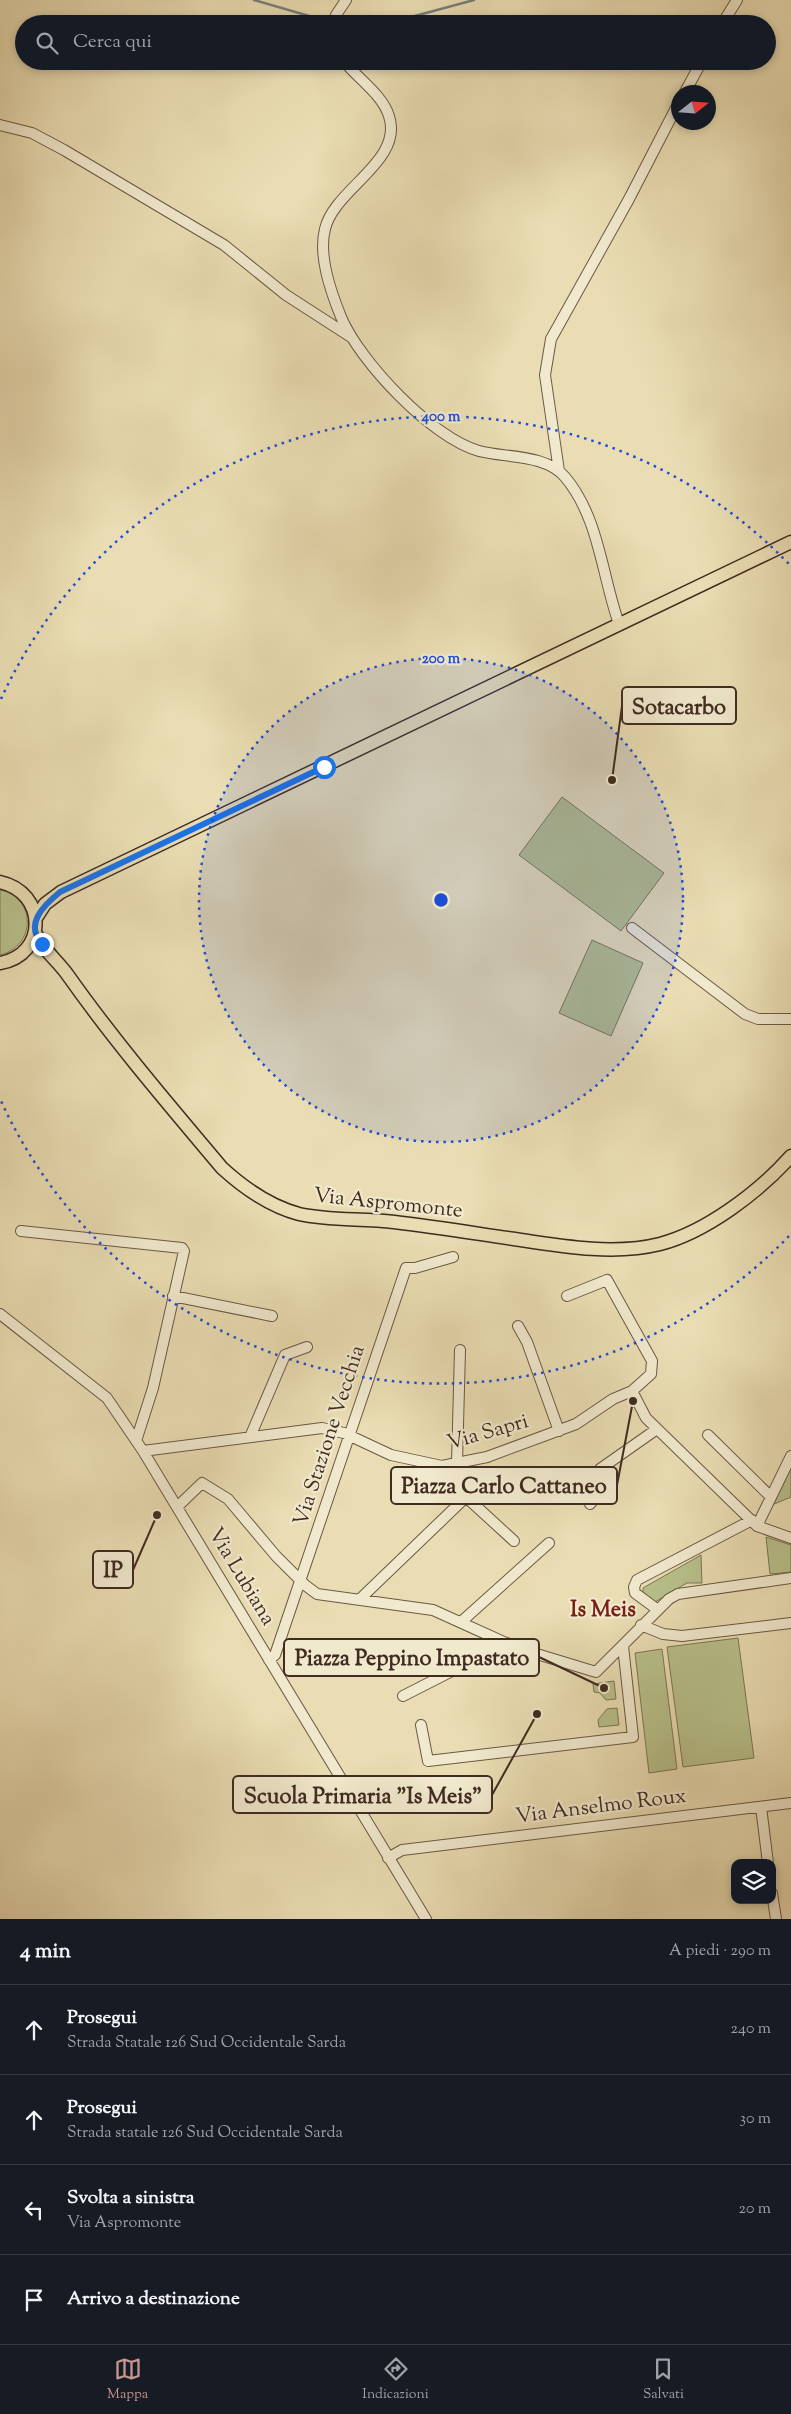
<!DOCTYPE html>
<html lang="it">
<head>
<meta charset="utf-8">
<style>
	:root { --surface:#171b24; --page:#242831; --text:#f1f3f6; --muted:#9ea1a6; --line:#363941; --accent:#c59692 }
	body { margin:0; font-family:"Sorts Mill Goudy",serif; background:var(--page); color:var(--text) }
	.controls { position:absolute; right:15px; bottom:15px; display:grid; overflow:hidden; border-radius:10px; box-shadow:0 2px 8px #0003 }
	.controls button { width:45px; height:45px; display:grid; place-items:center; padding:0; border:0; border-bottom:1px solid var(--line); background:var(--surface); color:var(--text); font:25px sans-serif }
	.compass { position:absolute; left:671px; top:85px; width:45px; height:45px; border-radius:50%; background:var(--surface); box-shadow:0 2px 8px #0003; rotate:73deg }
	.stop { position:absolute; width:15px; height:15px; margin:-11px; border:4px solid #1a73e8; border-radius:50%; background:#fff }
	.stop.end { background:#1a73e8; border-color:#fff; box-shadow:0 1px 5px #0008 }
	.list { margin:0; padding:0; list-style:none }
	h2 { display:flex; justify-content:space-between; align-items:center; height:65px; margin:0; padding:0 20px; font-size:21px }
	h2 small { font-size:16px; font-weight:400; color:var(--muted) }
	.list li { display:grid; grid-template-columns:32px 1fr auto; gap:15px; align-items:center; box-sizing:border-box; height:90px; padding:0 20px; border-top:1px solid var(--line) }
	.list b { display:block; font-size:19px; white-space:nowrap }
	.list p { margin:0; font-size:16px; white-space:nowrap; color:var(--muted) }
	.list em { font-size:16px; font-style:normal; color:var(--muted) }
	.icon { flex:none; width:28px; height:28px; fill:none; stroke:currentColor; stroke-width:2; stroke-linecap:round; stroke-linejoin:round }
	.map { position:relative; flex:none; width:791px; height:1919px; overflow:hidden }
	.search { position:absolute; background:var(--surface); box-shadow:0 2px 8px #0003; left:15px; right:15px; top:15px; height:55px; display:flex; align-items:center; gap:12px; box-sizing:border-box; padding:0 18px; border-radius:28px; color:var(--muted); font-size:19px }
	.sheet { height:425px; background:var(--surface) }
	nav { display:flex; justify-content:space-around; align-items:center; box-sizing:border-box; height:70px; border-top:1px solid var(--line); background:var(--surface); font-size:14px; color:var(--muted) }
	nav a { display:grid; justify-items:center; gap:2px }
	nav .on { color:var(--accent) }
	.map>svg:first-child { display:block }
	.green { fill:#b8c08b; stroke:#7c7656 }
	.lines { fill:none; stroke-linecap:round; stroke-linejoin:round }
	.stream { stroke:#78807c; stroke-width:2.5 }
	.minor-casing { stroke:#6a5845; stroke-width:12 }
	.major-casing { stroke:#3f2b20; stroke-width:15 }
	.minor { stroke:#f1e9ce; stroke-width:10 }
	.major { stroke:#eaddb3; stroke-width:12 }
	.route { stroke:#1a73e8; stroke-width:6 }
	.ring { fill:none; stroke:#1d4ed8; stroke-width:2.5; stroke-dasharray:2.5 5 }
	.labels { text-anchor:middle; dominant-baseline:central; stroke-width:4.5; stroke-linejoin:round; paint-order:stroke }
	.street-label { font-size:21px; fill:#3f2b20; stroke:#f1e9ce }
	.neighbourhood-label { font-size:22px; font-weight:bold; fill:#7a1f14; stroke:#f1e9ce }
	.centre { fill:#1d4ed8; stroke:#f1e9ce; stroke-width:2.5 }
	.ring-label { font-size:15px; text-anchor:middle; font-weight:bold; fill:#1d4ed8; stroke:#f1e9ce; stroke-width:4.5; stroke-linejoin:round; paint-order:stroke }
	.leader { fill:none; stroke:#3f2b20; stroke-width:2 }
	.callout-dot { fill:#3f2b20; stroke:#f1e9ce; stroke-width:2 }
	.callout { fill:#f1e9ce; stroke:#3f2b20; stroke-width:2 }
	.callout-label { font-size:22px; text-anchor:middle; font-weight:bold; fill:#3f2b20 }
</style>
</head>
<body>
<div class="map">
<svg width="791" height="1919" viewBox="0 0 791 1919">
	<rect width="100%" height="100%" fill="#eaddb3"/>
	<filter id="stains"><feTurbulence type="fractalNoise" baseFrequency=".004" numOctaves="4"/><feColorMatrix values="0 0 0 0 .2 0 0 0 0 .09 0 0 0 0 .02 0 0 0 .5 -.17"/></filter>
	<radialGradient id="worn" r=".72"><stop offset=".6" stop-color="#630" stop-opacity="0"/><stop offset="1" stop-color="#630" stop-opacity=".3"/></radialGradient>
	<!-- green -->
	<path class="green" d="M562,797L664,873L621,931L519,855Z
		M0,890C37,898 36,946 0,955Z
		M592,940L643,963L611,1036L559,1013Z
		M791,1465V1497L772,1505Z
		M766,1537L791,1545V1572L770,1574Z
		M701,1555L702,1583H687L655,1602L643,1592V1588Z
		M738,1638L754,1758L683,1767L667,1647Z
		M662,1649L677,1769L649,1773L635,1653Z
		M614,1681L616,1699L606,1700L600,1693L594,1692L593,1684Z
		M617,1708L619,1725L599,1727L598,1720L607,1709Z"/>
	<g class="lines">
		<!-- stream -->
		<path class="stream" d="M254,0L316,18L332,20
			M337,20L363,24
			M385,24L474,0"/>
		<!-- minor casing -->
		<g class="minor-casing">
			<path id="minor" d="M334,24L336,15L346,0
				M722,24L737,0
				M344,61C358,79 382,94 389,116C404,161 334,189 325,229C318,256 331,292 341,317C360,362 432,438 479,451C505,458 546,454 565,477C599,517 602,576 619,624
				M685,92L702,61
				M0,125L32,133L64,150L224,245L286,295L351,337
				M559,471L545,375L551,339L629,199L678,104
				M632,928L745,1014L758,1019H791
				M21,1231L182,1248L184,1251L153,1388L136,1441
				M173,1296L272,1316
				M567,1296L607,1280L652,1361L651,1374L632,1391
				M0,1314L107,1398L143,1451L426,1919
				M518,1326L527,1342L559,1431
				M460,1350L457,1463L466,1497L514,1541
				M708,1435L771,1497
				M250,1437L285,1355L307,1347
				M143,1451L322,1428L344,1433L391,1455L442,1466L487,1457L576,1424L613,1399L632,1391L646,1418L757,1526L791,1538
				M590,1504L603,1489L600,1469L657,1429
				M177,1507L202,1483L228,1499L276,1556L305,1585L317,1594L433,1610L517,1648L596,1672L669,1599L678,1594L791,1578
				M757,1526L791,1456
				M360,1599L466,1497
				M658,1610L635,1593L634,1587L637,1580L752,1520
				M461,1622L549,1543
				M641,1625L663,1634L682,1636L791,1623
				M269,1660L275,1655L406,1268H415L453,1257
				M403,1696L507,1643
				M421,1725L428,1761L633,1737L623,1646
				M761,1807L768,1863
				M388,1858L402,1850L791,1803
				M772,1893L776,1919"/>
		</g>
		<!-- major casing -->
		<g class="major-casing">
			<path id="major" d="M0,882C47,892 48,955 0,963
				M36,918L45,904L61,892L791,542
				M35,932C41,948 57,960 67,974C115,1042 169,1105 222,1168C245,1189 269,1206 299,1214C330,1221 362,1218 394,1222C436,1227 479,1234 521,1240C566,1247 616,1255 660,1244C706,1232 759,1192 791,1156"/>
		</g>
		<!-- minor -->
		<use href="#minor" class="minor"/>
		<!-- major -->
		<use href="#major" class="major"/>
	</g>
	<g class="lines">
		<!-- route -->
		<path class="route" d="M42,944C24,924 44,905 60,892L324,767"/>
	</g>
	<!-- distance rings -->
	<circle cx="441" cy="900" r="242" fill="#1d4ed8" fill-opacity=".12"/>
	<g class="ring">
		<circle cx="441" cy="900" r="242"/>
		<path d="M789 1236A484 484 0 0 1 1 1101M1 699A484 484 0 0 1 789 564"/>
	</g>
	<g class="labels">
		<!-- street labels -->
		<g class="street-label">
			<text transform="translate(388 1204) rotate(6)">Via Aspromonte</text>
			<text transform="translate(488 1433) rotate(-16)">Via Sapri</text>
			<text transform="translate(330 1436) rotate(-72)">Via Stazione Vecchia</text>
			<text transform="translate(241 1577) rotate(59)">Via Lubiana</text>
			<text transform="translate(601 1807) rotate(-7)">Via Anselmo Roux</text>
		</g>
		<!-- neighbourhood labels -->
		<g class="neighbourhood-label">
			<text x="603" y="1611">Is Meis</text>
		</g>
	</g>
	<circle cx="441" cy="900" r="8" class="centre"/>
	<g class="ring-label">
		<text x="441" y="421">400 m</text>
		<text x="441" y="663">200 m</text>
	</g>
	<!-- callouts -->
	<path class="leader" d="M612 780L622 706M633 1401L617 1485M157 1515L133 1570M604 1688L539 1657M537 1714L492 1795"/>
	<g class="callout-dot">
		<circle cx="612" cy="780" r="5"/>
		<circle cx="633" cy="1401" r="5"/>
		<circle cx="157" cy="1515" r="5"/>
		<circle cx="604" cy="1688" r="5"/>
		<circle cx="537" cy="1714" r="5"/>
	</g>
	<g class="callout">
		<rect x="622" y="687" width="114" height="37" rx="5"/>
		<rect x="391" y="1467" width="226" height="37" rx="5"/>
		<rect x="93" y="1551" width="40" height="37" rx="5"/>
		<rect x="284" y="1639" width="255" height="37" rx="5"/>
		<rect x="233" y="1776" width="259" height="37" rx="5"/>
	</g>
	<g class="callout-label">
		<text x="679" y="714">Sotacarbo</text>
		<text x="504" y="1493">Piazza Carlo Cattaneo</text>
		<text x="113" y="1577">IP</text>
		<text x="412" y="1665">Piazza Peppino Impastato</text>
		<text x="363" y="1803">Scuola Primaria "Is Meis"</text>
	</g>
	<rect width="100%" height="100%" filter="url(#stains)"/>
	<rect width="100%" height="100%" fill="url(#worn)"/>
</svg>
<div class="controls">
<button><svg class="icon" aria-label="layers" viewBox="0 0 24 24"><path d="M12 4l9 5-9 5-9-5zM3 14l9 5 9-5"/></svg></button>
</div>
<svg class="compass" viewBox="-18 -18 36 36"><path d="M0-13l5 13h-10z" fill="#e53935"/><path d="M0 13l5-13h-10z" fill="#9ea1a6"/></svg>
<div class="stop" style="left:324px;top:767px"></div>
<div class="stop end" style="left:42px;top:944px"></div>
<div class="search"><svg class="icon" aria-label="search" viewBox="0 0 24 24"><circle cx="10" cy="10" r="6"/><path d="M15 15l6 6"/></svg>Cerca qui</div>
</div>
<section class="sheet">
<h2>4 min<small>A piedi · 290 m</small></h2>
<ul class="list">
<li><svg class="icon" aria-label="ahead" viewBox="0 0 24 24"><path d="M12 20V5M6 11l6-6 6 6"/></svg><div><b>Prosegui</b><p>Strada Statale 126 Sud Occidentale Sarda</p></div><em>240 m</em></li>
<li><svg class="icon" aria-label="ahead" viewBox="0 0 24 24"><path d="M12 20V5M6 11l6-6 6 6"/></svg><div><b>Prosegui</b><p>Strada statale 126 Sud Occidentale Sarda</p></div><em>30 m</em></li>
<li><svg class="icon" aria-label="left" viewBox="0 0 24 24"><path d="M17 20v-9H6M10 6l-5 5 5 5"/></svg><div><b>Svolta a sinistra</b><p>Via Aspromonte</p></div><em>20 m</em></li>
<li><svg class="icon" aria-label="arrive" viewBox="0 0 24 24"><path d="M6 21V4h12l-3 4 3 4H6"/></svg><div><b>Arrivo a destinazione</b></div></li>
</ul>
</section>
<nav>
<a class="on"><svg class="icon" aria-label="map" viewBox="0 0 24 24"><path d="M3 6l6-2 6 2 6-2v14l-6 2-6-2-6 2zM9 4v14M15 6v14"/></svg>Mappa</a>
<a><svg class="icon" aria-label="directions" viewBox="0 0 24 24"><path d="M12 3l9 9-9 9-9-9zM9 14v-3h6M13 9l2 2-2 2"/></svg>Indicazioni</a>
<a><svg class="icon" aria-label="saved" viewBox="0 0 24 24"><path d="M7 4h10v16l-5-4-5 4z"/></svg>Salvati</a>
</nav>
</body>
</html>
